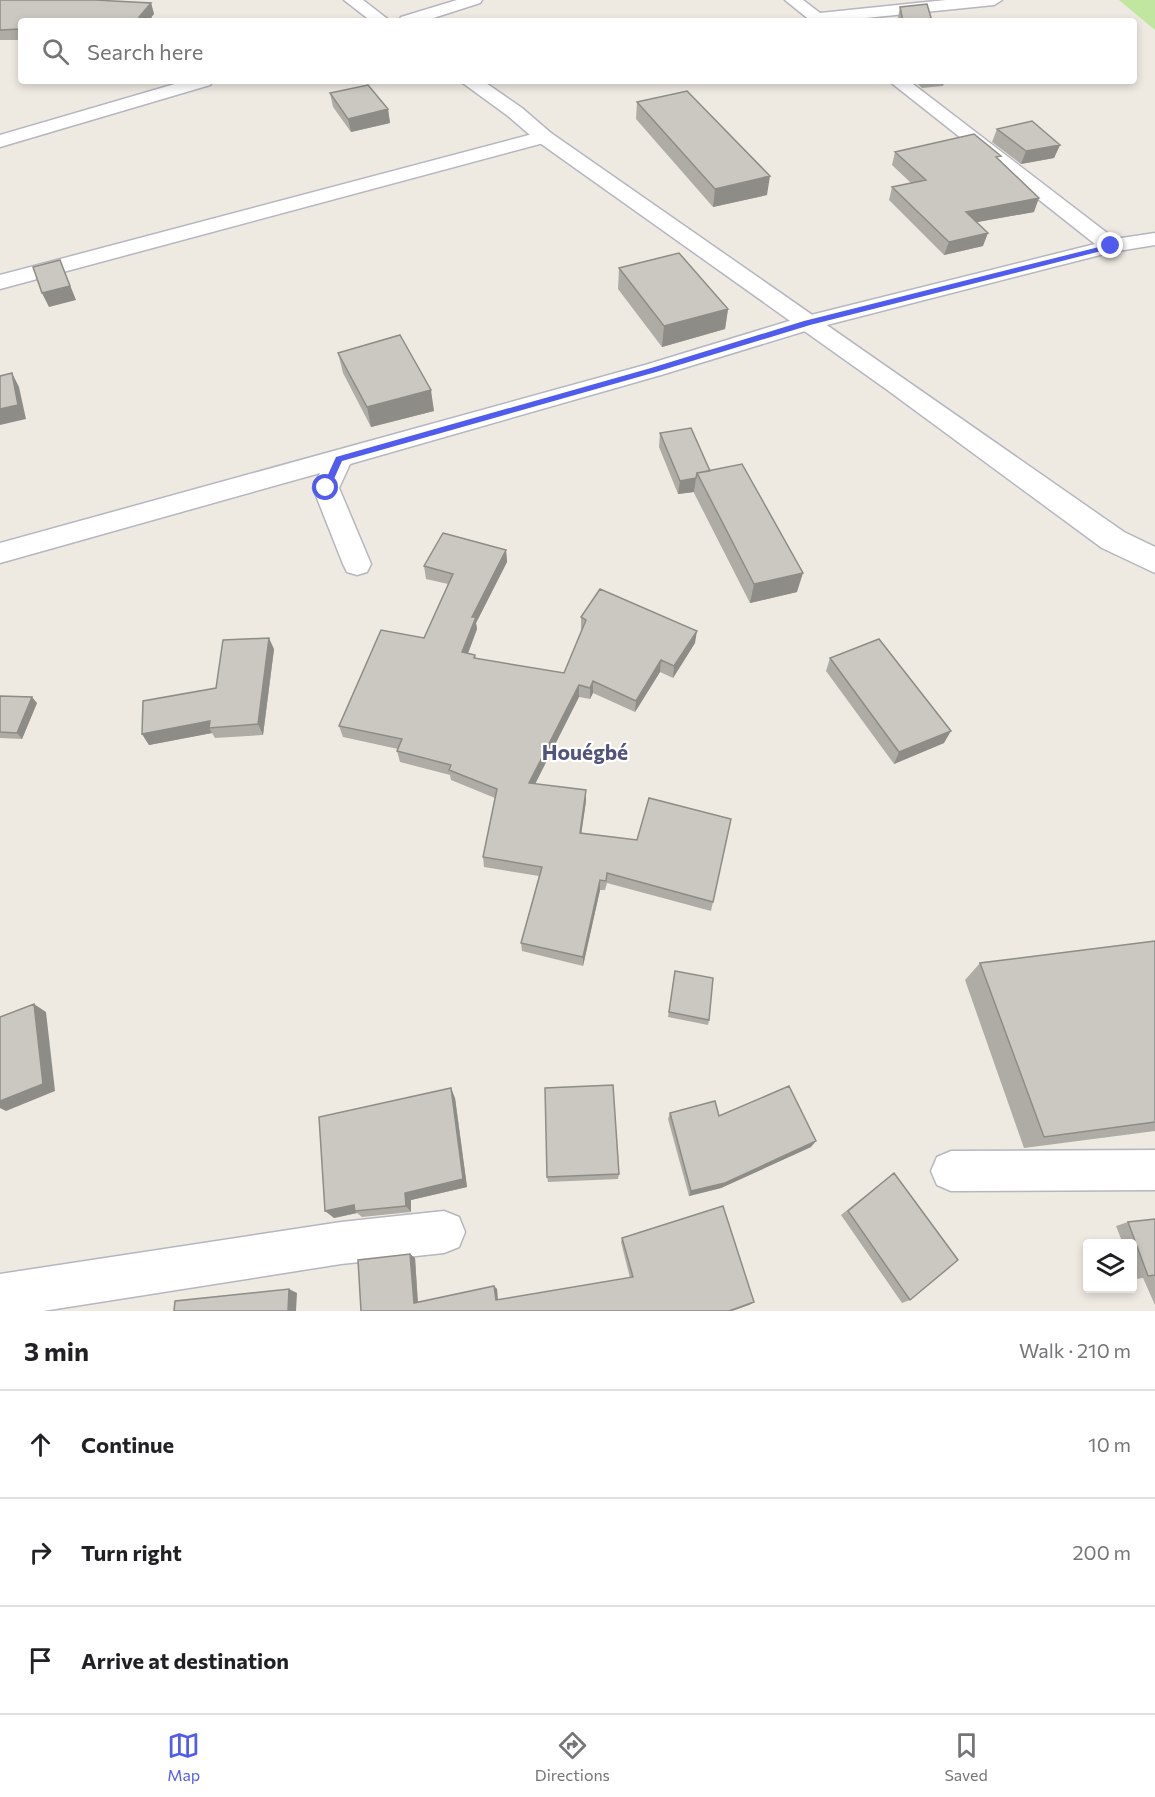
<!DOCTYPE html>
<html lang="en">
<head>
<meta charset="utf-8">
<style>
	:root { --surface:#fff; --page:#f2f2f2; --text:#202124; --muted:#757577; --line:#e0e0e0; --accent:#505ced }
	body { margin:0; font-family:Commissioner,sans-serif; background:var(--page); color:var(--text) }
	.controls { position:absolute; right:18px; bottom:18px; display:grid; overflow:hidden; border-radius:6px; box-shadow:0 3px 9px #0003 }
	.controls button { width:54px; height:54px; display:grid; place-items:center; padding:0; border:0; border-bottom:2px solid var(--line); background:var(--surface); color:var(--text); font:30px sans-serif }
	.stop { position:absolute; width:18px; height:18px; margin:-14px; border:4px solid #505ced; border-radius:50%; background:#fff }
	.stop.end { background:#505ced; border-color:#fff; box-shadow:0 2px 6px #0008 }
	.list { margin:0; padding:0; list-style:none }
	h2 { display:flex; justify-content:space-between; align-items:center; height:78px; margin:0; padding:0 24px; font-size:26px }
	h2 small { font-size:20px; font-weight:400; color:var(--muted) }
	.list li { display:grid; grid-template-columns:39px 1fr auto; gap:18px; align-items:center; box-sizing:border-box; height:108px; padding:0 24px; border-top:2px solid var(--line) }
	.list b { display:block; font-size:22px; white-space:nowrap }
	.list em { font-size:20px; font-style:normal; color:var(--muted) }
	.icon { flex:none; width:33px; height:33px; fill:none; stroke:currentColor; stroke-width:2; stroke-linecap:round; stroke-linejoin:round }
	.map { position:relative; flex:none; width:1155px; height:1311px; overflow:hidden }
	.search { position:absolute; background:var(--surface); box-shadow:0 3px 9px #0003; left:18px; right:18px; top:18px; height:66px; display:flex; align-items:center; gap:15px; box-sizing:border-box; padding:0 21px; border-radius:6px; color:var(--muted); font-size:22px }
	.sheet { height:402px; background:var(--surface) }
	nav { display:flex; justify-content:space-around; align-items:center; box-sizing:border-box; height:84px; border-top:2px solid var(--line); background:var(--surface); font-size:16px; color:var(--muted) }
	nav a { display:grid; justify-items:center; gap:3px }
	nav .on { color:var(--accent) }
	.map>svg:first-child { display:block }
	.pitch { fill:#c0e6a0 }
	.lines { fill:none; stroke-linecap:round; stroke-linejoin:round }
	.minor-casing { stroke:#b5b6c0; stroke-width:3 }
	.tertiary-casing { stroke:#b5b6c0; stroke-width:3 }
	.minor { fill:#fff; fill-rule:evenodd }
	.tertiary { fill:#fff; fill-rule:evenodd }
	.wall { fill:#aeaca5 }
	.shaded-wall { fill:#8d8c86 }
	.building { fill:#cac8c0; stroke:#8d8c86; stroke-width:1.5 }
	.route { fill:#505ced }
	.labels { text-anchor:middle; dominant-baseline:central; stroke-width:4.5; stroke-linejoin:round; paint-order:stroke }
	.quarter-label { font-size:21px; font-weight:bold; fill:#51547c; stroke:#fff }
</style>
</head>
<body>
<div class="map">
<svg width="1155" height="1311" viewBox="0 0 1155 1311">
	<rect width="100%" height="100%" fill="#eeeae2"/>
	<!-- pitch -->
	<path class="pitch" d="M1119,0H1155V30Z"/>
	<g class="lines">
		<!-- minor casing -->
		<g class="minor-casing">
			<path id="minor" d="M344,0H363L390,21H371Z
				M457,0H482L480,3L424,21H399L401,17Z
				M785,0H803L820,13L946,0H1002L994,5L836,21H811Z
				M185,81H213L210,85L0,147V135Z
				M889,81H909L1115,239L1155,233V245L1112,252L815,328L661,375L350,464L339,488L371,564L367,572L357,575L347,572L343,564L313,488L320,473L0,563V543L645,365L799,318L1095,244Z
				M544,131L551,133L553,137L551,141L0,289V275Z
				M1155,1150V1190L951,1191L937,1185L931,1171L937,1157L951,1151Z
				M444,1211L459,1217L465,1232L459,1247L444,1253L341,1264L43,1311H0V1274L341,1222Z"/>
		</g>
		<!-- tertiary casing -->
		<g class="tertiary-casing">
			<path id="tertiary" d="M460,81H483L522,108L551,133L1124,532L1155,547V573L1102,548L886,389L537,141L508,116Z"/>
		</g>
		<!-- minor -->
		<use href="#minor" class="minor"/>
		<!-- tertiary -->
		<use href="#tertiary" class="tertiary"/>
	</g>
	<!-- wall -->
	<path class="wall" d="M0,0L151,3L154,14L150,18L152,21H21V40H0Z
		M900,7L932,21H898V17Z
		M87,81H116L87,83Z
		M915,81H945L943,86L922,88Z
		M330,93L388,109L390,123L351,132L333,107Z
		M637,102L767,195L713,207L636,119Z
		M997,129L1060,145L1054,158L1021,164L992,142Z
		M895,152L1000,160L1034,212L977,222L983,246L944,255L889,200L892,187L911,183L892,165Z
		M619,268L728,309L725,329L662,347L618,289Z
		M338,353L434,411L371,427L343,373Z
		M660,433L710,471L797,592L750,603L694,493V492L678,494L659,447Z
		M506,550L507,562L476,623L477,629L468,653L475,655L476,659L564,673L582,630L581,629V617L695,643L673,678L660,672L635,712L593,693L590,699L579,697L535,784L586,790V801L581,833L713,902L711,911L607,883L605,890H600L583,966L522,951L521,943L539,876L484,867L483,857L495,798L451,780L450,775L400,762L397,751L398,749L343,737L339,726L424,638L448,584L426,579L424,566Z
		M274,649L263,735L215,738L212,733L149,745L142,734L216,688Z
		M830,658L944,743L894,764L826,671Z
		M0,696L37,703L22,739L0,738Z
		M1155,941V1131L1024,1148L965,980L980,963Z
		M674,976L709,1020L708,1025L668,1017Z
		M455,1098L467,1187L411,1200V1212L362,1217L357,1213L334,1218Z
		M670,1113L719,1116L811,1147L721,1188L689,1196L668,1119Z
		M894,1173L910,1300L902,1303L841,1215Z
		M619,1174L618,1179L548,1182L547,1177Z
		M1155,1219V1305L1143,1278L1136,1279L1132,1269V1244H1123L1116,1226L1128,1222Z
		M622,1238L754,1302L749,1305L361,1311L410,1254L415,1258L418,1302L494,1286L497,1289L498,1300L630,1278L621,1242Z"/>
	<!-- shaded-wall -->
	<path class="shaded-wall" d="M151,3L154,14L148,21L139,17Z
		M388,109L390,123L351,132L348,119Z
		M1060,145L1054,158L1021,164L1026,151Z
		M770,176L767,195L713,207L715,189Z
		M1039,198L1034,212L961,225L966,212Z
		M988,233L983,246L944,255L949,242Z
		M60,260L76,300L49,307L42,293Z
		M728,309L725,329L662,347L664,326Z
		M12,373L19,387L26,419L0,425V409Z
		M431,390L434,411L371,427L367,407Z
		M696,478L694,492L678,494L680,481Z
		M506,550L507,562L476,623L477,629L464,664L462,652L472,617Z
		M803,573L797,592L750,603L754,584Z
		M697,631L695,643L673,678L674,666Z
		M269,638L274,649L263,735L258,724Z
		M661,660L660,672L635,712L636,701Z
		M593,681V693L590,699V688Z
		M579,685V697L530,794L529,783Z
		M32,697L37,703L22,739L17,733Z
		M210,721L209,728L212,733L149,745L142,734Z
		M951,731L944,743L894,764L899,752Z
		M586,790V801L580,843V833Z
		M600,880V890L583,966V957Z
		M34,1004L46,1012L55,1091L6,1111L0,1108V1101Z
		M451,1088L455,1098L467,1187L411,1200V1212L406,1206L405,1193Z
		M816,1141L811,1147L721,1188L689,1196L691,1191Z
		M354,1205L355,1211L357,1213L334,1218L325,1211Z
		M410,1254L415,1258L418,1306L414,1303Z
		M494,1286L497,1289L498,1303L496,1300Z
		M289,1289L297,1293L296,1311H288Z
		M754,1302L749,1305L732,1311H729Z"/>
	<!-- building -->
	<path class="building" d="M0,0H95L151,3L139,17L151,18V21H21V29L0,30Z
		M927,4L932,21H903L900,7Z
		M368,85L388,109L348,119L330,93Z
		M687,91L770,176L715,189L637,102Z
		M1032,121L1060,145L1026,151L997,129Z
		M974,134L1001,156L996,157L1039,198L966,212L988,233L949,242L892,187L926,180L895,152Z
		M679,253L728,309L664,326L619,268Z
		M60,260L70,286L42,293L33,267Z
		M400,335L431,390L367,407L338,353Z
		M12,373L18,405L0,409V376Z
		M691,428L710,471L697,473L696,478L680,481L660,433Z
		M742,464L803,573L754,584L697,473Z
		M443,533L506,550L472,617H476L462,652L475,655L474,658L564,673L586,620L581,617L600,589L697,631L674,666L661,660L636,701L593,681L590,688L579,685L529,783L586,790L580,833L637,840L649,798L731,819L713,902L607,873L606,881L600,880L583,957L521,943L542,867L483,857L497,789L449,770L451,765L397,751L402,739L339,726L381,630L424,638L453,574L424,566Z
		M269,638L258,724L209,728L210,721L142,734L143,701L216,688L223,640Z
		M879,639L951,731L899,752L830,658Z
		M0,696L32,697L17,733L0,732Z
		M1155,941V1122L1044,1137L980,963Z
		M675,971L713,978L709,1020L669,1012Z
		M34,1004L43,1084L0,1101V1017Z
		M613,1085L619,1174L547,1177L545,1088Z
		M789,1086L816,1141L725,1183L691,1191L670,1113L715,1101L719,1116Z
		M451,1088L463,1179L405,1193L406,1206L355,1211L354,1205L325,1211L319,1117Z
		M894,1173L958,1260L910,1300L848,1211Z
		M723,1206L754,1302L729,1311H361L358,1260L410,1254L414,1303L494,1286L496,1300L633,1277L622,1238Z
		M1155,1219V1275L1148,1276L1128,1222Z
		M289,1289L288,1311H174L175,1301Z"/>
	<!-- route -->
	<path class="route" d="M1111,244L1113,248L810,325L656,372L342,461L329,490L322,488L336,457L651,368L804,321Z"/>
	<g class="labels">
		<!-- quarter labels -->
		<g class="quarter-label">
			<text x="585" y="751">Houégbé</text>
		</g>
	</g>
</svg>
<div class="controls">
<button><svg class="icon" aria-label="layers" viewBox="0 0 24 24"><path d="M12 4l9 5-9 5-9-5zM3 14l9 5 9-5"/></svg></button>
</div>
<div class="stop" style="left:326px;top:488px"></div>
<div class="stop end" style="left:1111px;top:246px"></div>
<div class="search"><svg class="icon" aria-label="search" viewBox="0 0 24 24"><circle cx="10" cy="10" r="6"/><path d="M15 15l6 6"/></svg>Search here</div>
</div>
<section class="sheet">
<h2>3 min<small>Walk · 210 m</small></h2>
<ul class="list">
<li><svg class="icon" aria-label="ahead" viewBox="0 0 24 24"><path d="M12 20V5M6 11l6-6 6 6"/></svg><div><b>Continue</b></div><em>10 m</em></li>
<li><svg class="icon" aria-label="right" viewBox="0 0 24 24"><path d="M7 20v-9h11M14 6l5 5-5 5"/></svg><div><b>Turn right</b></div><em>200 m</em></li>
<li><svg class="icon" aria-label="arrive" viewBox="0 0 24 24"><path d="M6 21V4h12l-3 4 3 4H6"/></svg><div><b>Arrive at destination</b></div></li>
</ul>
</section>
<nav>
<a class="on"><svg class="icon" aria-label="map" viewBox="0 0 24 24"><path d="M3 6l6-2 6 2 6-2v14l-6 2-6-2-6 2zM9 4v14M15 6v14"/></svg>Map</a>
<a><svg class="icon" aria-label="directions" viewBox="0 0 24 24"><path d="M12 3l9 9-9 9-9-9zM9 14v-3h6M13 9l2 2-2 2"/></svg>Directions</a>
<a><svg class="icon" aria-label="saved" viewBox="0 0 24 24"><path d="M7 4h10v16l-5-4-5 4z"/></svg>Saved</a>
</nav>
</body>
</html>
